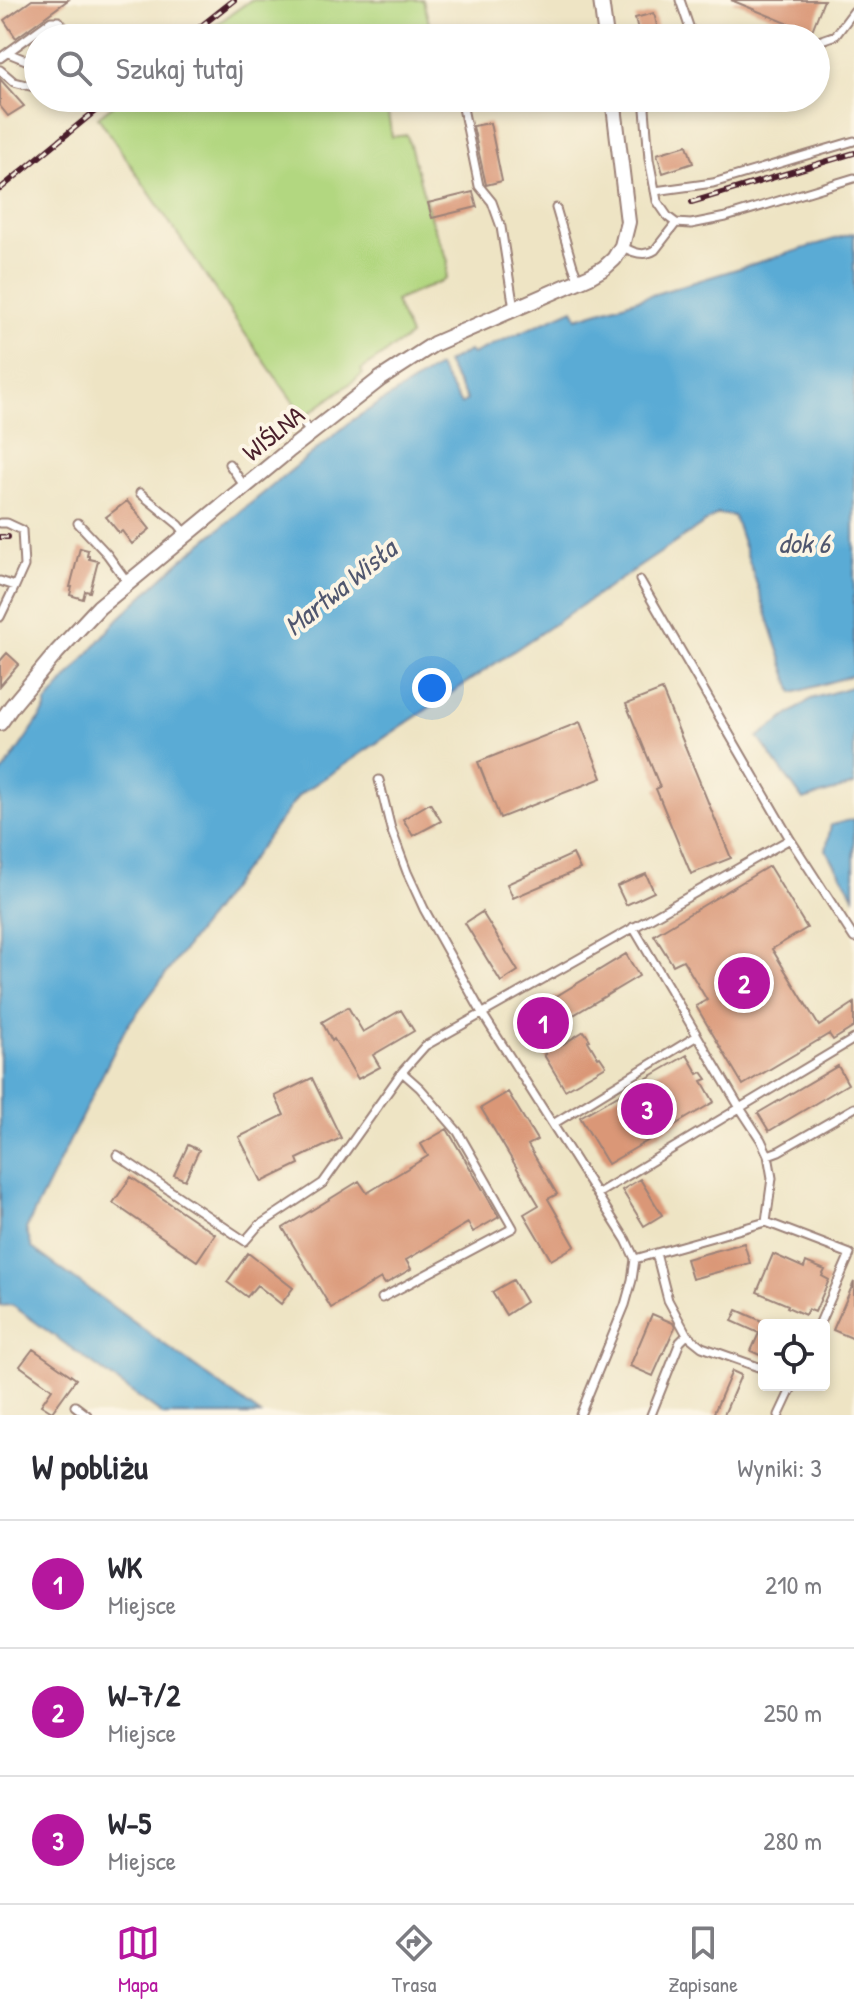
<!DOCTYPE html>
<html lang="pl">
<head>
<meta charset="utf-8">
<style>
	:root { --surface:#fff; --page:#f2f2f3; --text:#2b2b33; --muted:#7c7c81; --line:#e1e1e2; --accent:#b5179e }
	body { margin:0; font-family:"Patrick Hand",sans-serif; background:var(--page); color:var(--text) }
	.controls { position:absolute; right:24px; bottom:24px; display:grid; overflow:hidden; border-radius:8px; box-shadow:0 4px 12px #0003 }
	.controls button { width:72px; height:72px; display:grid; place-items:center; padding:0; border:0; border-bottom:2px solid var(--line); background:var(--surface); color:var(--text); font:40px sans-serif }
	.you { position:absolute; left:432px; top:688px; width:28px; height:28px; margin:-20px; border:6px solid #fff; border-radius:50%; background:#1a73e8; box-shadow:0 0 0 12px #1a73e833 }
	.badge { display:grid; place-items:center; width:52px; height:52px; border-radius:50%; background:var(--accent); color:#fff; font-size:26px; font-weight:700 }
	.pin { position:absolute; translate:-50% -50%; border:4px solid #fff; box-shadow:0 2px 8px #0006 }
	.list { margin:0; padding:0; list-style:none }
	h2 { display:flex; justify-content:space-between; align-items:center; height:104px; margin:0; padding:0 32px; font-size:34px }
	h2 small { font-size:26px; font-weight:400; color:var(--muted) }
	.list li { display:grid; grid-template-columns:52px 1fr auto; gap:24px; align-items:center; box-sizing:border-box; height:128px; padding:0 32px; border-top:2px solid var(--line) }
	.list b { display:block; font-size:30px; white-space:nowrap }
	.list p { margin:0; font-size:26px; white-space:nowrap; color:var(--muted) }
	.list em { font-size:26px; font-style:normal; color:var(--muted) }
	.icon { flex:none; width:44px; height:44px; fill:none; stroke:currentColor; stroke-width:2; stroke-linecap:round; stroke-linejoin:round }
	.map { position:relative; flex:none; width:854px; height:1415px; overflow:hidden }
	.search { position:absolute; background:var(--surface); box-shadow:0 4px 12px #0003; left:24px; right:24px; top:24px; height:88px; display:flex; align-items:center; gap:20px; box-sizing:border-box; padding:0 28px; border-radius:44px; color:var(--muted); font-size:30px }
	.sheet { height:488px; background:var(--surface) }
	nav { display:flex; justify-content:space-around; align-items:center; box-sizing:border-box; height:112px; border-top:2px solid var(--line); background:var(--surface); font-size:22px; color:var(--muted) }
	nav a { display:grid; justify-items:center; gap:4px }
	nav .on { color:var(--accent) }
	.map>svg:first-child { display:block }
	.green { fill:#b2d780; stroke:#7e7b56; stroke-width:2 }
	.water { fill:#5aabd5; stroke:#526580; stroke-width:2 }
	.building { fill:#da9777 }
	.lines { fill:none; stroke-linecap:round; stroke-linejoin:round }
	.lane-casing { stroke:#9c8278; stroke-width:11 }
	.street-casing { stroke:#9c8278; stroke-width:18 }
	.lane { stroke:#fff; stroke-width:7 }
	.street { stroke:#fff; stroke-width:14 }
	.rail-casing { stroke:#4a1f2b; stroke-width:6 }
	.rail { stroke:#fcf5e5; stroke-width:3; stroke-dasharray:9; stroke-linecap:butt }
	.labels { text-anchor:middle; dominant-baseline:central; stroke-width:8; stroke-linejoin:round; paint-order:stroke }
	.street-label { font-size:26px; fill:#4a1f2b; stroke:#fcf5e5 }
	.water-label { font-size:28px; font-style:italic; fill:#50576f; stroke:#fcf5e5 }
</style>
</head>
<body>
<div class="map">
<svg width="854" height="1415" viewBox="0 0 854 1415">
	<rect width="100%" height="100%" fill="#fcf5e5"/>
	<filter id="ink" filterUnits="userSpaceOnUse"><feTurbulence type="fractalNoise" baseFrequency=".0125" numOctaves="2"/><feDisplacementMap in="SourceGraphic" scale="16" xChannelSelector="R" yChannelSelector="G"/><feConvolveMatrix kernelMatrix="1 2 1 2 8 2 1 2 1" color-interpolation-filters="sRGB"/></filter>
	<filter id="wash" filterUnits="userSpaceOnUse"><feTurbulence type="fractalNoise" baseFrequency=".006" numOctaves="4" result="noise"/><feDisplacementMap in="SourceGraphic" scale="32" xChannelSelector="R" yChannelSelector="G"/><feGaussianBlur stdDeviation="1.8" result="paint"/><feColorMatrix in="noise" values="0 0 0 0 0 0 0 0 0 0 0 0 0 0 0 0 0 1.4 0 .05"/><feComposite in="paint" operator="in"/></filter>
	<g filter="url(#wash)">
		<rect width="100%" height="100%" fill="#eee4c4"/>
		<!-- green -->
		<path class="green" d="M251,0H423L433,38H197Z
			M122,98H403L386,103L392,137L407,135L431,220L448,261L446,279L395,301L410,336L361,370L363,374L304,417L248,338L98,117Z"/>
		<!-- water -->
		<path class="water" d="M854,233V675L793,693L734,516L718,514L299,795L125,1029L26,1229L32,1248L261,1415H163L12,1305L0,1306V776L46,709V703L118,619L179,562L354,419L438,367L461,404L467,400L446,363L469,351L472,354L573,309L577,318Z
			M854,686V785L803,800L758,737L811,699Z
			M854,819V896L826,850L831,825Z"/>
		<g id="blocks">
			<!-- building -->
			<path class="building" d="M32,0H68L16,38L4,20Z
				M731,0H824L811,33Z
				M654,13L660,38H640L635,18Z
				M0,79L24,106L8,116L0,106Z
				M490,123L502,181L486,185L473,126Z
				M687,145L693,163L663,173L657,154Z
				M473,192L477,207L432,218L428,203Z
				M127,501L150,529L132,544L122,531L119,533L106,517Z
				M80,548L88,550L87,556H89V559L98,561L90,592L85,591L83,599L70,595L72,587H70Z
				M7,653L19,664L0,686V661Z
				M662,690L731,858L691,874L656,789L660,787L626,704Z
				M580,722L602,778L500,818L478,762Z
				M430,803L441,821L413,836L403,819Z
				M573,854L580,869L513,898L507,884Z
				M769,866L807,928L772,949L819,1026L854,1003V1027L833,1040L829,1034L743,1085L696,1006L707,1000L683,960L673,965L654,935Z
				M646,874L654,892L626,905L617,886Z
				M482,912L518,971L501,982L465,923Z
				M626,954L639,976L550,1029L560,1046L584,1031L590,1040L588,1041L598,1058L600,1057L606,1066L565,1090L544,1055L546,1054L522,1017Z
				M348,1007L363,1032L401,1010L414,1031L373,1055L380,1067L358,1079L334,1039L332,1041L322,1022Z
				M687,1055L698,1074L702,1072L707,1079L702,1081L714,1102L608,1164L580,1117Z
				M838,1066L848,1084L769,1131L758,1113Z
				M312,1078L341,1138L297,1159L299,1164L262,1182L239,1137L284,1115L275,1096Z
				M508,1092L537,1140L528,1145L557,1194L548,1199L575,1246L551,1260L524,1214L539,1205L481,1108Z
				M447,1129L499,1217L473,1232L468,1223L406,1260L411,1269L385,1284L381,1278L331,1308L283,1228L359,1181L367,1193L428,1156L421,1144Z
				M188,1145L199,1150L185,1180L174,1175Z
				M131,1177L215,1234L197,1261L113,1203Z
				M640,1179L662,1215L644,1226L622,1190Z
				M744,1243L750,1263L692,1279L686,1259Z
				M248,1253L293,1288L281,1304L257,1285L247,1297L227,1282Z
				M773,1254L804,1268L806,1262L825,1270L822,1276L829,1280L815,1312L808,1309L805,1315L787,1307L788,1305L757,1292Z
				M513,1280L526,1302L506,1315L492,1292Z
				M854,1282V1339L833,1330Z
				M737,1310L764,1322V1357L751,1351L759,1333L732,1321Z
				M652,1314L673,1323L675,1327L653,1376L630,1366Z
				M33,1349L76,1379L52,1412L41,1405L52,1389L20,1366Z
				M732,1371L741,1375L724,1415H713Z"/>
		</g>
	</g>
	<g filter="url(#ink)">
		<use href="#blocks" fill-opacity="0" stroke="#9c8278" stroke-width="2"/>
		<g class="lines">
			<!-- lane casing -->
			<g class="lane-casing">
				<path id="lane" d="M680,0L693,38
					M816,42L836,35L854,11
					M8,53L38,65
					M0,58L51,21H59L72,38
					M0,70L14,82L38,88
					M461,98L479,186L492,202L501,227L514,309
					M655,191L713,183L854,141
					M556,208L573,266L579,281
					M676,223L691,224L726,217L854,178
					M622,246C633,253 644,257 655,250L676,223L668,217L657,201L649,159L645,109L648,98
					M296,414L311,433
					M229,464L245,487
					M140,493L179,525L186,534
					M0,523H7L22,530L24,566L15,586
					M78,523L107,554L128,583
					M640,580L790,839L854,938
					M0,581L15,586L0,617
					M379,780L391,829L407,872L424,909L482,1013L626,1240L635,1259L632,1280L625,1305L580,1415
					M633,927L740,1108L761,1140L768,1155L772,1178L766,1222
					M553,1124L697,1036
					M117,1155L245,1241L258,1226L323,1183L402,1072L425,1046L790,839
					M768,1155L779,1151L854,1108
					M597,1194L854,1039
					M656,1253L668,1300L687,1335L702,1347L764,1369
					M635,1259L766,1222L850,1254L819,1325
					M382,1298L513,1228L458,1132L420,1088L402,1072
					M75,1406L87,1415
					M651,1415L680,1342L687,1335
					M779,1415L793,1385"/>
			</g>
			<!-- street casing -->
			<g class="street-casing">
				<path id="street" d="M601,0L606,38
					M0,723L12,706L57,652L99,607L288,451L380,379L434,344L590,276L604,268L614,259L622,246L628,222L613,98"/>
			</g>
			<!-- lane -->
			<use href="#lane" class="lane"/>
			<!-- street -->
			<use href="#street" class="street"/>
			<!-- rail casing -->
			<g class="rail-casing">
				<path id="rail" d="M186,38L234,0
					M0,189L111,98
					M692,202L854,153
					M0,537H8"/>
			</g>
			<!-- rail -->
			<use href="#rail" class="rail"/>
		</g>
	</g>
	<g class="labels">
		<!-- street labels -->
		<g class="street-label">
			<text transform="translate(273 433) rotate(-39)">WIŚLNA</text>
		</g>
		<!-- water labels -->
		<g class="water-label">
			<text x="804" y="543">dok 6</text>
			<text transform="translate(340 587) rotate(-39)">Martwa Wisła</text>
		</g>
	</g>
</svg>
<div class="controls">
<button><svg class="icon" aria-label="locate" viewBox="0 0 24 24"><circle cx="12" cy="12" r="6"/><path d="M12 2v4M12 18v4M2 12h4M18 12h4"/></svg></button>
</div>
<div class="you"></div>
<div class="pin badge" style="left:543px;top:1023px">1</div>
<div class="pin badge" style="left:744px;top:983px">2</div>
<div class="pin badge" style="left:647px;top:1109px">3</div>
<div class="search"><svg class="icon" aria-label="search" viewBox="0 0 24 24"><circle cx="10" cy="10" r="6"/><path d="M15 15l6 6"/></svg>Szukaj tutaj</div>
</div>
<section class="sheet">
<h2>W pobliżu<small>Wyniki: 3</small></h2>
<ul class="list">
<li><span class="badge">1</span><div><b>WK</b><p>Miejsce</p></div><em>210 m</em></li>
<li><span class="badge">2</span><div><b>W-7/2</b><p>Miejsce</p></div><em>250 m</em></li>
<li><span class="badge">3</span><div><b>W-5</b><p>Miejsce</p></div><em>280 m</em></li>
</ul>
</section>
<nav>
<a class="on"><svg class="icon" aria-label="map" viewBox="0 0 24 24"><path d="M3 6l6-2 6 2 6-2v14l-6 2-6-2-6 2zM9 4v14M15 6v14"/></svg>Mapa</a>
<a><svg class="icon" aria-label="directions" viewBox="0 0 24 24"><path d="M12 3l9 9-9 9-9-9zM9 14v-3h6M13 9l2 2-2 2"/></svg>Trasa</a>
<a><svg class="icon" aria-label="saved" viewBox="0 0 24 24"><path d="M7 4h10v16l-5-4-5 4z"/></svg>Zapisane</a>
</nav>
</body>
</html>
